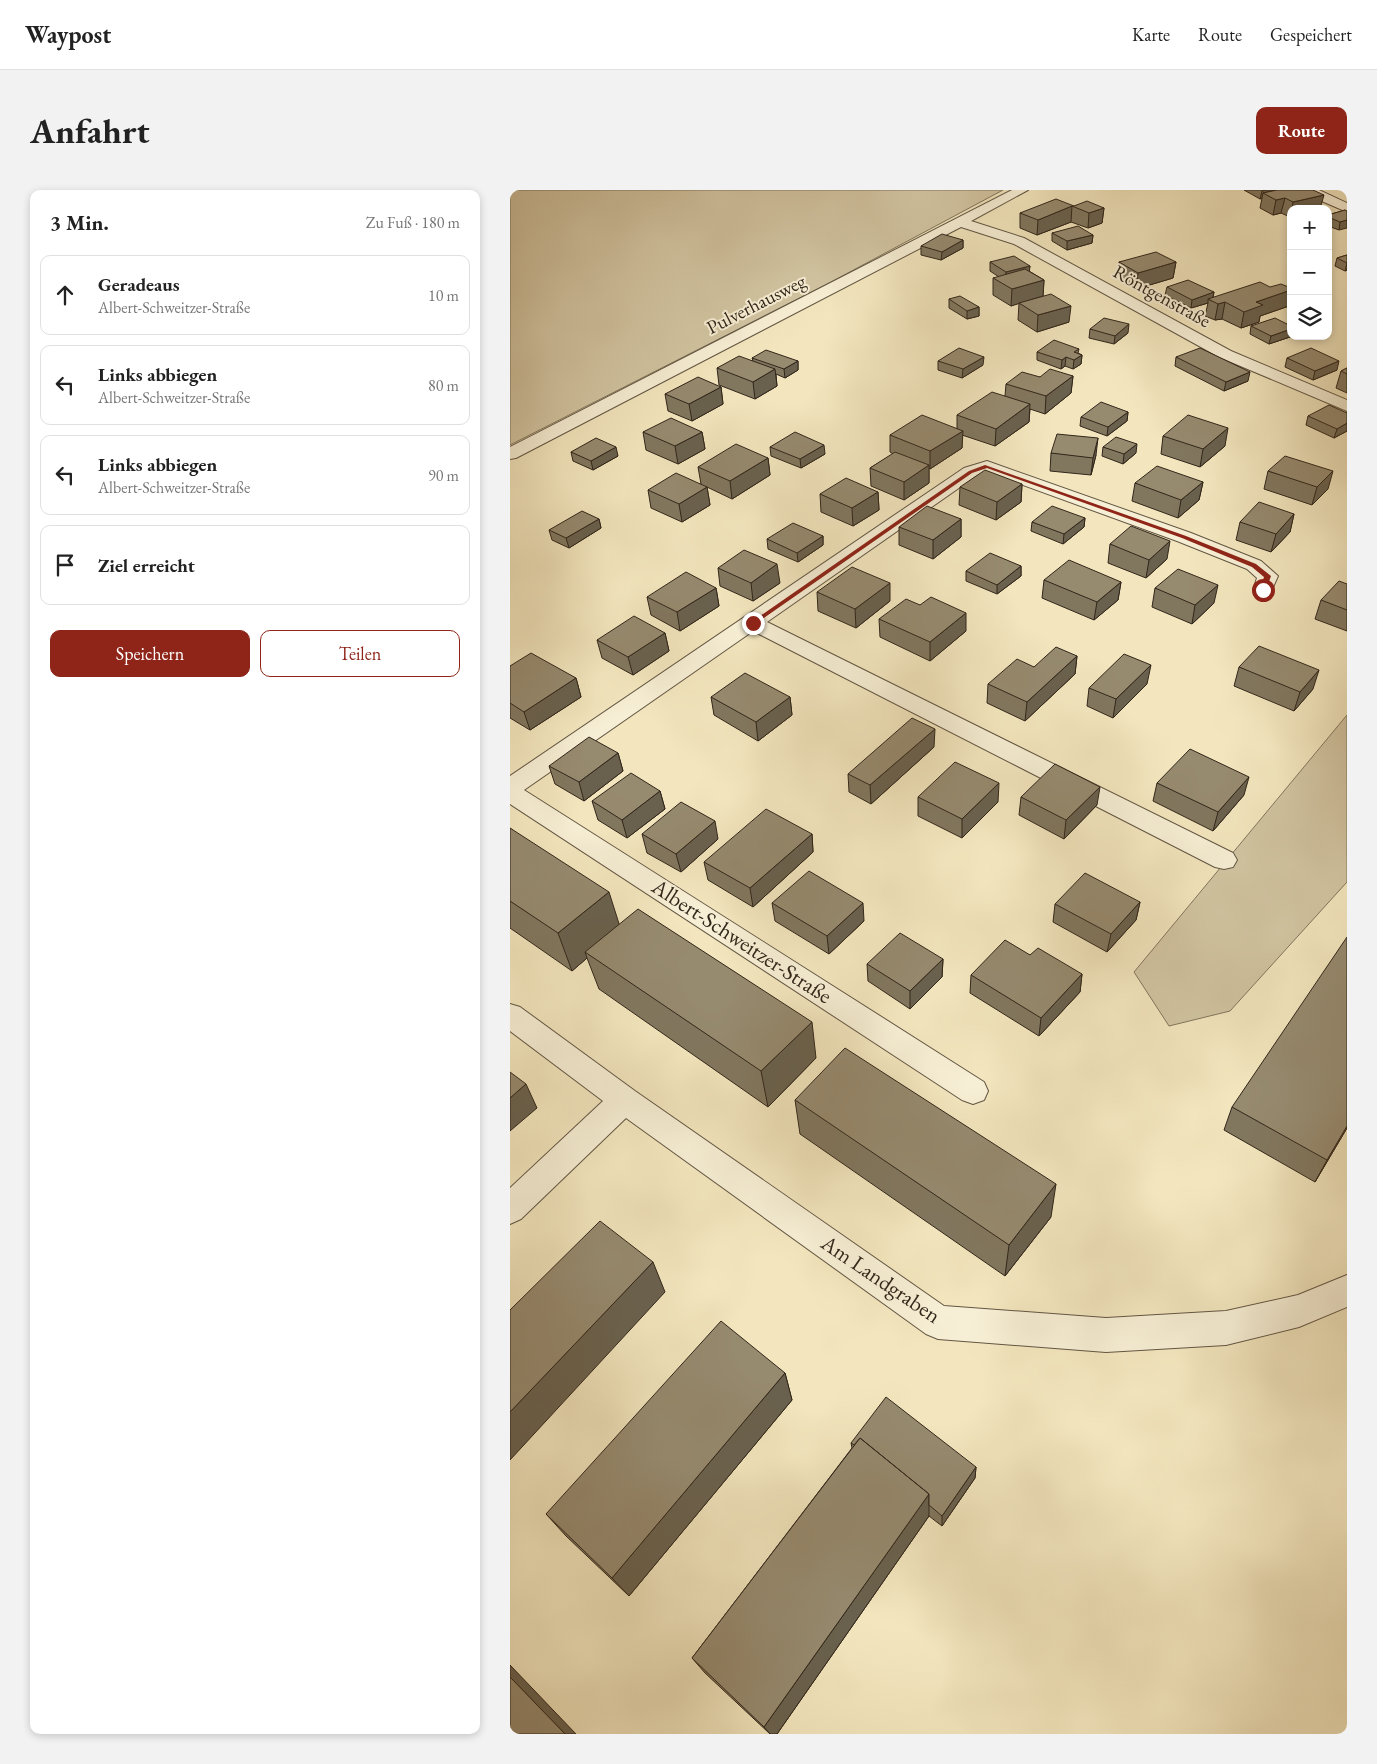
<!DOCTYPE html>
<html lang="de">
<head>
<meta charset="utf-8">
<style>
	:root { --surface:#fff; --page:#f2f2f2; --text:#222; --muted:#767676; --line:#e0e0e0; --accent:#8f2418 }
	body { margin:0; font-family:"EB Garamond",serif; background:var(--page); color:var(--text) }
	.controls { position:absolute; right:15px; top:15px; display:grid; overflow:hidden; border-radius:10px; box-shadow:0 2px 8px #0003 }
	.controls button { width:45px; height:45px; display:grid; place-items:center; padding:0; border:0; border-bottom:1px solid var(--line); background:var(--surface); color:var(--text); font:25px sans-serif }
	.stop { position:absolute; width:15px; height:15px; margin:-11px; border:4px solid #8f2418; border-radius:50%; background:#fff }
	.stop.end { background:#8f2418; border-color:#fff; box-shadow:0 1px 5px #0008 }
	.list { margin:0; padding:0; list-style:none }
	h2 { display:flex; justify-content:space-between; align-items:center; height:65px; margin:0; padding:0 20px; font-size:21px }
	h2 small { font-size:16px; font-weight:400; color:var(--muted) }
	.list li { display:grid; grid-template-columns:32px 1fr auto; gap:15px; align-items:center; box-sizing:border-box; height:80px; margin:0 10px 10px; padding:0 10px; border:1px solid var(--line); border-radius:10px }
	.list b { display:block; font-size:19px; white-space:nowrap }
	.list p { margin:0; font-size:16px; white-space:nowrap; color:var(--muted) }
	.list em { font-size:16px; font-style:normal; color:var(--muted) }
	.actions { display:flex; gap:10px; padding:15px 20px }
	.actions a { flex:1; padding:11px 0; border:1px solid var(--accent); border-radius:10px; text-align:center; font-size:18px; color:var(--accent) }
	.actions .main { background:var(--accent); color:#fff }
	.icon { flex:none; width:28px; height:28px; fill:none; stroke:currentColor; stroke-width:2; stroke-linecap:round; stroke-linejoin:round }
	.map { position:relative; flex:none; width:837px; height:1544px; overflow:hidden; border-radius:10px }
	header { display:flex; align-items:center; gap:30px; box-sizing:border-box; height:70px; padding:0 25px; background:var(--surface); border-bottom:1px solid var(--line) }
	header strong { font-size:24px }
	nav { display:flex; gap:28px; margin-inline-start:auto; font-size:18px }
	.intro { display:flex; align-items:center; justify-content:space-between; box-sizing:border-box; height:120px; padding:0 30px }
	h1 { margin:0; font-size:35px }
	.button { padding:12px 22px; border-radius:10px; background:var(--accent); color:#fff; font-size:18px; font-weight:700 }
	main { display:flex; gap:30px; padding:0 30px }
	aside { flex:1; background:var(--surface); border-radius:10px; box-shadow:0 2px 8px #0003 }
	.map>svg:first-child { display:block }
	.green { fill:#d2c5a2; stroke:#82765e }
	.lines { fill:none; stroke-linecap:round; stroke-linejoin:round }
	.minor-casing { stroke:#625643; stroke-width:2 }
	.minor { fill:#f7efd5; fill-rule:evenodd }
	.wall { fill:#81775f; stroke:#31261a }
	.shaded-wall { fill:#69614e; stroke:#31261a }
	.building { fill:#968a6f; stroke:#31261a }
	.route { fill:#8f2418 }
	.labels { text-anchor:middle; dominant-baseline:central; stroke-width:4; stroke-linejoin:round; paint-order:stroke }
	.far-street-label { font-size:19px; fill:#31261a; stroke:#f7efd5 }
	.street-label { font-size:22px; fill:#31261a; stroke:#f7efd5 }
</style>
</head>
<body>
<header>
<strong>Waypost</strong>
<nav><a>Karte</a><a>Route</a><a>Gespeichert</a></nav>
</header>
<div class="intro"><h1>Anfahrt</h1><a class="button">Route</a></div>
<main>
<aside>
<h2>3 Min.<small>Zu Fuß · 180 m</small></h2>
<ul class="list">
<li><svg class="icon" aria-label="ahead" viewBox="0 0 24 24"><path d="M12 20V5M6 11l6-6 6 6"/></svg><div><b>Geradeaus</b><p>Albert-Schweitzer-Straße</p></div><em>10 m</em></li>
<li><svg class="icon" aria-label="left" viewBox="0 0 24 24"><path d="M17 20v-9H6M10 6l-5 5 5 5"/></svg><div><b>Links abbiegen</b><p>Albert-Schweitzer-Straße</p></div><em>80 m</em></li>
<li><svg class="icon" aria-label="left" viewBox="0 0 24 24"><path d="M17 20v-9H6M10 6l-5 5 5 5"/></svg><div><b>Links abbiegen</b><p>Albert-Schweitzer-Straße</p></div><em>90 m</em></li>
<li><svg class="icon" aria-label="arrive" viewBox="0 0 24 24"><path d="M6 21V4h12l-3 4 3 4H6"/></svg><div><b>Ziel erreicht</b></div></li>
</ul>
<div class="actions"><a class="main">Speichern</a><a>Teilen</a></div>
</aside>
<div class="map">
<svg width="837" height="1544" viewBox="0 0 837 1544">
	<rect width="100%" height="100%" fill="#f3e6be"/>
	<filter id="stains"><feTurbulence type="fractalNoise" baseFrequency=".004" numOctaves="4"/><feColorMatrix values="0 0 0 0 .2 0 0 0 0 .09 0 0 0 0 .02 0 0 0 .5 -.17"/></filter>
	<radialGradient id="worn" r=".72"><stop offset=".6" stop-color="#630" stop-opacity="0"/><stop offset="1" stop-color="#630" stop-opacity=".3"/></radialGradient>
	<!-- green -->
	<path class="green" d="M0,0H493L321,92L0,255Z
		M837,525V692L720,821L659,836L624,782Z"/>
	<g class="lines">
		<!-- minor casing -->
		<g class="minor-casing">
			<path id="minor" d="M502,0H518L461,31L514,48L721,161L837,210V221L709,167L504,54L451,37L6,268L0,269V257Z
				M792,0H809L837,13V22L793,3Z
				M477,271L681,343L751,371L768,386L760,404L753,406L746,404L743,400L747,388L737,379L667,351L477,282L466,286L257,432L723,663L727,670L723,677L714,679L705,677L243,441L14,600L474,892L478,901L474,910L463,914L452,910L0,614V586L454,278Z
				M0,814L10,817L125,901L434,1116L596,1128L716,1121L788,1105L837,1085V1117L789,1137L716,1155L596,1162L428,1149L416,1144L116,928L11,1029L0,1034V998L93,911L0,841Z"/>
		</g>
		<!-- minor -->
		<use href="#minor" class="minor"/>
	</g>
	<!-- wall -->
	<path class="wall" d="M734,0H803L810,19H781V27H780L771,23L763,25L750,18L752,8L750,9Z
		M564,16L594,18L592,33L578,38L561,32L527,45L510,38V23Z
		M835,20L829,40L818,36V25Z
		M542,43L583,45L582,53L557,60L542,51Z
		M453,50V58L431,70L411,65V56Z
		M837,65V80L835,81L825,76L827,68Z
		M480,72L520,76L519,81L534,90L533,106L559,132L527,142L508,130L509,113L501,116L483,105V88L489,87L480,81Z
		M609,72H666L663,88L626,99L607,88Z
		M657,97L704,102L703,108L779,116L750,126L749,132L731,138L712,129L705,130L695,126L698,113L681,118L655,105Z
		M439,109L469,117V126L457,129L439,118Z
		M741,136L783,146L759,154L740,144Z
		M580,139L618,143L604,154L579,148Z
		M569,159L568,163L572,165L571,174L563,179L555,176L551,179L527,170V162Z
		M666,167L738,191L714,201L665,176Z
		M242,168L288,171V180L275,188L266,184L267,196L245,209L209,195L207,178L243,171Z
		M777,168L827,180L803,190L775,177Z
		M428,171L473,175L452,188L428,180Z
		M837,178V203L826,198L831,181Z
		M563,186L561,203L535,224L520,219L519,232L485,256L452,245V258L420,279L419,278V293L394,310L361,296L360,278L383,264L380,262V245L447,239V225L495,206L496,194L530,187Z
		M211,197L213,214L182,231L158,221L155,204Z
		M618,222L617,231L597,246L570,236L571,227Z
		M837,223V241L824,248L796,235L798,226Z
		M133,242H192L195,259L168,274L136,260Z
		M653,246L715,256L690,277L651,264Z
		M260,257L315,264L291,278L261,266Z
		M593,257L626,263L613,274L592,266Z
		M61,262L108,266L83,280L63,271Z
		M541,263L586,265L581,285L540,281Z
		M258,268L260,285L222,309L197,297L200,315L172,332L141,318L138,300L191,294L188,277Z
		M758,281L818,299L802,315L754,299Z
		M693,292L689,310L668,328L622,311L625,293Z
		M512,294L511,312L486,330L449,315L450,297Z
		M368,302L369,320L343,336L311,322L310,304Z
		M784,324L780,342L761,362L726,350L730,332Z
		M575,328L574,337L553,354L521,341L522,332Z
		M89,329L91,338L59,358L42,350L39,340Z
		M451,329V347L423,369L389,355V337Z
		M313,346V355L288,372L258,359L257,349Z
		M600,354L657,369L636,388L598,373Z
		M511,376V386L487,404L456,391V381Z
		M208,378L270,393L243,411L210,396Z
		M534,390L611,392L608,410L584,430L532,408Z
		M837,394V441L805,429L811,410Z
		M206,398L209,416L170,441L141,425L137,407Z
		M645,398L704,413L682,434L642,417Z
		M307,402L380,411L346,438L308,421Z
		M410,415L456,441L420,471L370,447L369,429Z
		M155,443L159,461L123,485L92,468L87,450Z
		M567,466L565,484L515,531L477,513L478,494L524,477Z
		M0,476L66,488L71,507L20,540L0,528Z
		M729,477L803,499L784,521L724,496Z
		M637,494L603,528L577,516L579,498Z
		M201,507H280L282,525L248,551L204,525Z
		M424,557L361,614L339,602L338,584Z
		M108,563L113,581L74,611L45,594L39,576Z
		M647,593L734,605L703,641L643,611Z
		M150,601L155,619L117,648L88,630L82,611Z
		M408,607L488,612L452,648L408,626Z
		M511,607L587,615L554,649L509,625Z
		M0,638L109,734L306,868L258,917L89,799L77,768L62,781L0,738Z
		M132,644L208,649L171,682L137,663Z
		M302,644L303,662L243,717L198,690L194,672Z
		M630,712L626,730L597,762L543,732L545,714Z
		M262,713L354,731L319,764L265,731Z
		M520,765L572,784L570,802L529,846L460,803L461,785Z
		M433,769L432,787L400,819L358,791L357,774Z
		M285,910L541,1027L495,1086L290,944Z
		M722,917L837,938L805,992L714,940Z
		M275,1183L282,1210L119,1406L56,1346L36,1324Z
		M341,1253L466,1277L465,1288L432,1336L419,1326L267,1544H260L195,1483L182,1468L342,1258Z"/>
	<!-- shaded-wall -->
	<path class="shaded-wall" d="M756,0H767L753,3L752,8L750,9L752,1Z
		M814,5L810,19H782L783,12Z
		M775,8L771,23L763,25L766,10Z
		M562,16L561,32L527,45L528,30Z
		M594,18L592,33L578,38L579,23Z
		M837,30V38L829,40L830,32Z
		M583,45L582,53L557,60V51Z
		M453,50V58L431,70L432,62Z
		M666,72L663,88L626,99L628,83Z
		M837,73V80L835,81Z
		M520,76L519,84L495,90L496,82Z
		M534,90L533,106L501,116L502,99Z
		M781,100V110L779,116L750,126L749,132L731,138L734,122L746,112Z
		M704,102L702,111L698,109V113L681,118L682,110Z
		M715,112L712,129L705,130L708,114Z
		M561,116L559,132L527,142L528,125Z
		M469,117V126L457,129V121Z
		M619,134L618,143L604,154L605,146Z
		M781,139V146H783L759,154L761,146Z
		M572,165L571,174L563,179L564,170Z
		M474,167L473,175L452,188L453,179Z
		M556,167L555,176L551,179L552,170Z
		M288,171V180L275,188L274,179Z
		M829,171L827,180L803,190L805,181Z
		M265,179L267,196L245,209L243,192Z
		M740,182L738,191L714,201L716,192Z
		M563,186L561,203L535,224L536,206Z
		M211,197L213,214L182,231L179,214Z
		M520,214L519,232L485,256L486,239Z
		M618,222L617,231L597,246L598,237Z
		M837,233V241L824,248L827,239Z
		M718,238L715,256L690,277L693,259Z
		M453,241L452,258L420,279V261Z
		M192,242L195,259L168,274L165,256Z
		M588,248L586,265L581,285L583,268Z
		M627,254L626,263L613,274L614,264Z
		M314,255L315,264L291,278L290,269Z
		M106,257L108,266L83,280L81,271Z
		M258,268L260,285L222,309L220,291Z
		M419,275V293L394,310V292Z
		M823,281L818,299L802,315L807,297Z
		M693,292L689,310L668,328L671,310Z
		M512,294L511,312L486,330L487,312Z
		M197,297L200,315L172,332L169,314Z
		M368,302L369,320L343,336L342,318Z
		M784,324L780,342L761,362L766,344Z
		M575,328L574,337L553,354L554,344Z
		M89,329L91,338L59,358L56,348Z
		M451,329V347L423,369V350Z
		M313,346V355L288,372L287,363Z
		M660,351L657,369L636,388L639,370Z
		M267,374L270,393L243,411L241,393Z
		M511,376V386L487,404V395Z
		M611,392L608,410L584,430L587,412Z
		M380,393V411L346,438L345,419Z
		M708,395L704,413L682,434L685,415Z
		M206,398L209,416L170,441L167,422Z
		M456,423V441L420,471V452Z
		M155,443L159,461L123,485L118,467Z
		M567,466L565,484L515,531L517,512Z
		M641,475L637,494L603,528L606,509Z
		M809,480L803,499L784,521L790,502Z
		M66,488L71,507L20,540L14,522Z
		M280,507L282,525L248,551L246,532Z
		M425,539L424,557L361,614L360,595Z
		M108,563L113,581L74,611L69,592Z
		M739,587L734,605L703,641L708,622Z
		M489,593L488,612L452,648V629Z
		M590,597L587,615L554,649L556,630Z
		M150,601L155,619L117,648L112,630Z
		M205,631L208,649L171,682L166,664Z
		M302,644L303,662L243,717L240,698Z
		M99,702L111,740L75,762L77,768L62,781L48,743Z
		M630,712L626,730L597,762L601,744Z
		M353,713L354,731L319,764L317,746Z
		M433,769L432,787L400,819V801Z
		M572,784L570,802L529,846L531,828Z
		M302,832L306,868L258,917L251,881Z
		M16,894L27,918L0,941V908Z
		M837,936V938L805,992L817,970Z
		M546,994L541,1027L495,1086L499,1055Z
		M143,1072L155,1102L0,1270V1222Z
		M275,1183L282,1210L119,1406L102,1388Z
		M466,1277L465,1288L432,1336V1326Z
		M419,1304V1326L267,1544H260L254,1537Z
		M0,1475L66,1544H55L0,1487Z"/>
	<!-- building -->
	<path class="building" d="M767,0H803L814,5L783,12L775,8L766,10L753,3Z
		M546,9L564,16L577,11L594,18L579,23L562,16L528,30L510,23Z
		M835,20L837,21V30L830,32L818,27V25Z
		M568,36L583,45L557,51L542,43Z
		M432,44L453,50L432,62L411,56Z
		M646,62L666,72L628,83L609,72Z
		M837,65V73L827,68Z
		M504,66L520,76L496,82L480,72Z
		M515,79L534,90L502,99L483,88Z
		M678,90L704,102L682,110L657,97Z
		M750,92L760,97L771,94L781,98V100L746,112L753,115L734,122L715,112L708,114L698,109Z
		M541,104L561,116L528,125L509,113Z
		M450,106L469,117L457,121L439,109Z
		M594,128L619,134L605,146L580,139Z
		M765,128L781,136V139L761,146L741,136Z
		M544,150L569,159L564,162L572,165L564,170L556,167L552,170L527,162Z
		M449,158L474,167L453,179L428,171Z
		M690,158L740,182L716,192L666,167Z
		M801,158L829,171L805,181L777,168Z
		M256,160L288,171L274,179L242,168Z
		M229,166L265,179L243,192L207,178Z
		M837,178V184L831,181Z
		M540,179L563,186L536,206L496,194L512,182L530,187Z
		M188,187L211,197L179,214L155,204Z
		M482,202L520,214L486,239L447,225Z
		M591,212L618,222L598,237L571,227Z
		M819,215L837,223V233L827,239L798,226Z
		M412,225L453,241L420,261L380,245Z
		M678,225L718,238L693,259L653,246Z
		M161,228L192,242L165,256L133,242Z
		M285,242L314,255L290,269L260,257Z
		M547,244L588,248L583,268L541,263Z
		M606,247L627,254L614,264L593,257Z
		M86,248L106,257L81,271L61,262Z
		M226,254L258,268L220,291L188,277Z
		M385,262L419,275L394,292L360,278Z
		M775,266L823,281L807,297L758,281Z
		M647,276L693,292L671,310L625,293Z
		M475,280L512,294L487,312L450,297Z
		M166,283L197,297L169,314L138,300Z
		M336,288L368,302L342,318L310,304Z
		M749,312L784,324L766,344L730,332Z
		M417,316L451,329L423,350L389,337Z
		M542,316L575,328L554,344L522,332Z
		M72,321L89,329L56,348L39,340Z
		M283,333L313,346L287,363L257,349Z
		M621,336L660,351L639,370L600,354Z
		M234,360L267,374L241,393L208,378Z
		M480,363L511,376L487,395L456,381Z
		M559,370L611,392L587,412L534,390Z
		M342,377L380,393L345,419L307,402Z
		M668,379L708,395L685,415L645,398Z
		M176,382L206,398L167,422L137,407Z
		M829,391L837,394V420L811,410Z
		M421,407L456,423L420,452L369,429L396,409L410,415Z
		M124,426L155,443L118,467L87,450Z
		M749,456L809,480L790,502L729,477Z
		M546,457L567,466L517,512L478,494L507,469L524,477Z
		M21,463L66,488L14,522L0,513V476Z
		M614,464L641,475L606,509L579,498Z
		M235,483L280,507L246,532L201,507Z
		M402,528L425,539L360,595L338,584Z
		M79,547L108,563L69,592L39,576Z
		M680,559L739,587L708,622L647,593Z
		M445,572L489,593L452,629L408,607Z
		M545,574L590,597L556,630L511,607Z
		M121,583L150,601L112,630L82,611Z
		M171,612L205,631L166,664L132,644Z
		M256,619L302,644L240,698L194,672Z
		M0,638L99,702L48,743L0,711Z
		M299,681L353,713L317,746L262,713Z
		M575,683L630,712L601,744L545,714Z
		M128,719L302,832L251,881L75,762Z
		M390,743L433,769L400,801L357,774Z
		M837,747V936L817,970L722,917Z
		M495,750L520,765L528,758L572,784L531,828L461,785Z
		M335,858L546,994L499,1055L285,910Z
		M0,882L16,894L0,908Z
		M90,1031L143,1072L0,1222V1120Z
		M211,1131L275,1183L102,1388L36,1324Z
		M376,1207L466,1277L432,1326L419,1315V1304L350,1248L344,1255L341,1253Z
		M350,1248L419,1304L254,1537L182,1468Z
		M0,1487L55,1544H0Z"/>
	<!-- route -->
	<path class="route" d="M475,275L676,346L746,374L761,386L756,400L753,402L750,400L754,387L742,377L672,348L477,278L462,283L245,434L240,433L459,281Z"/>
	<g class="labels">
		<!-- far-street labels -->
		<g class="far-street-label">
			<text transform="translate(652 106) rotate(29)">Röntgenstraße</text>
			<text transform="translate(246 114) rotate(-27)">Pulverhausweg</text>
		</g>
		<!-- street labels -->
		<g class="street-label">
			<text transform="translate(232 751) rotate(33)">Albert-Schweitzer-Straße</text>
			<text transform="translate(371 1089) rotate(34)">Am Landgraben</text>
		</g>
	</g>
	<rect width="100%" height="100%" filter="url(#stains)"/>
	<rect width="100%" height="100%" fill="url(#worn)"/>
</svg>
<div class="controls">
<button>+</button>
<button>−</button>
<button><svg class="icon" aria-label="layers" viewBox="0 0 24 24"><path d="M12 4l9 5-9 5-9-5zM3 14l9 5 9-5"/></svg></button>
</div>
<div class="stop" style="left:753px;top:400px"></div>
<div class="stop end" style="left:243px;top:433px"></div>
</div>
</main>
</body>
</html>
